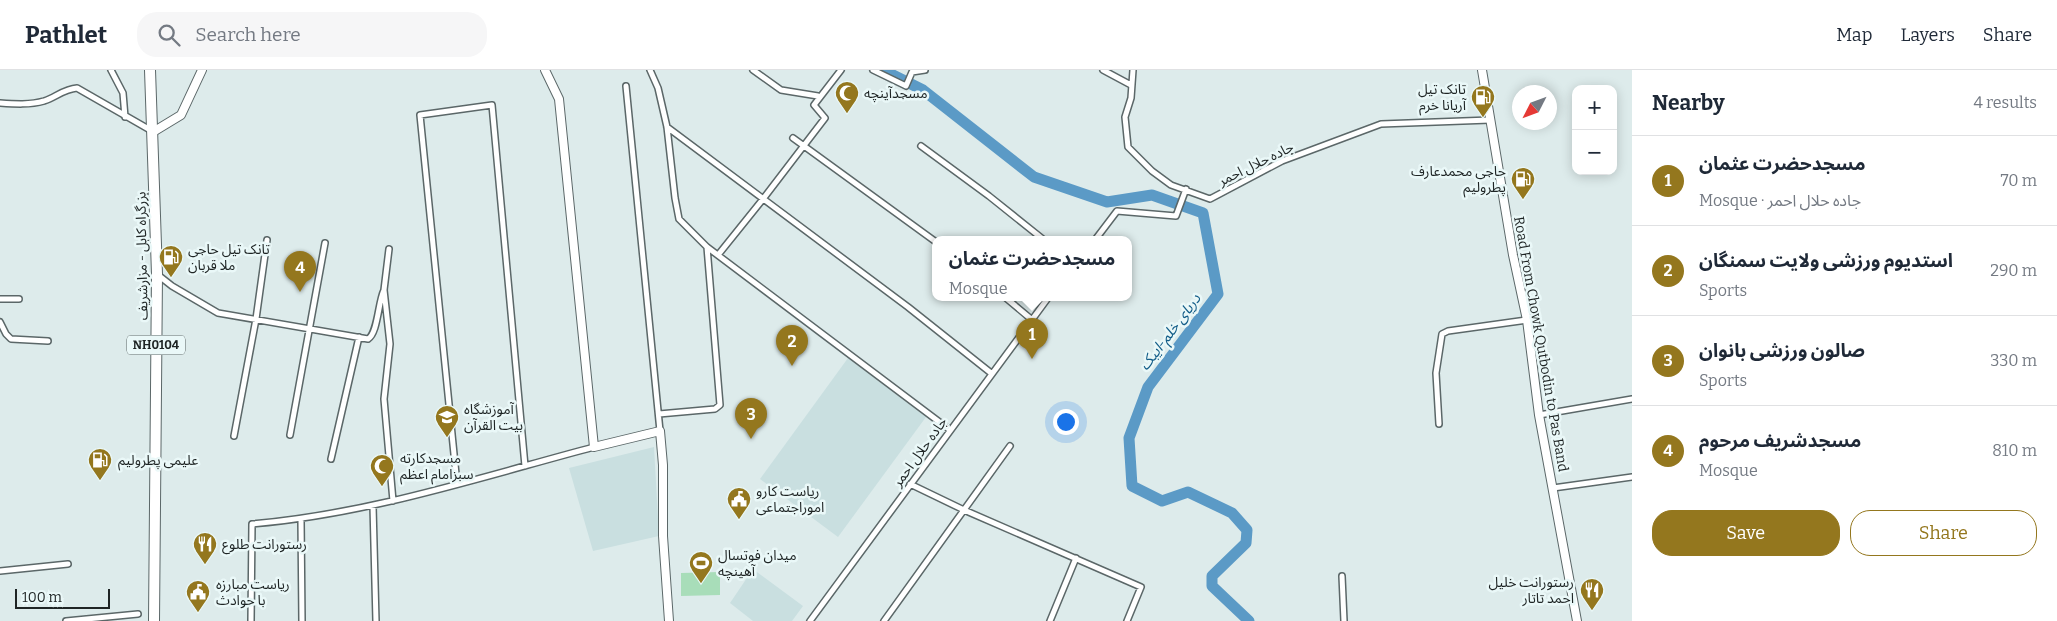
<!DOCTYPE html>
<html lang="en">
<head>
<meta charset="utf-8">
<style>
	:root { --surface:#fff; --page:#f6f6f7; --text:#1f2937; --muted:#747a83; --line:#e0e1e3; --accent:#94771e }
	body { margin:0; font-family:Bitter,"Noto Sans Arabic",serif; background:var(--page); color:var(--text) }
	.controls { position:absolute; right:15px; top:15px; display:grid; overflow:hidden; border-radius:10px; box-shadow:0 2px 12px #0003 }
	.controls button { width:45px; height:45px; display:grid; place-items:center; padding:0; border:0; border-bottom:1px solid var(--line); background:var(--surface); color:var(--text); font:25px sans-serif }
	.compass { position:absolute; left:1512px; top:15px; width:45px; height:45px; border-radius:50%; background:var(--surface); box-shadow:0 2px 12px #0003; rotate:228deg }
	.scale { position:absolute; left:15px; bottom:12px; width:95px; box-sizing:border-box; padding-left:5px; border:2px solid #1e2424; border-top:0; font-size:14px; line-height:18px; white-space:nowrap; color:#1e2424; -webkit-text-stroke:4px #eaf8f8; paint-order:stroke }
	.you { position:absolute; left:1065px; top:351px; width:18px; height:18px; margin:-12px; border:4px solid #fff; border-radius:50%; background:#1a73e8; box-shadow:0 0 0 8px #1a73e833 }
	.badge { display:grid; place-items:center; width:32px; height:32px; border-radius:50%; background:var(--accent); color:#fff; font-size:16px; font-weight:700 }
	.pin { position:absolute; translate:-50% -41px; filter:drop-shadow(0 1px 2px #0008) }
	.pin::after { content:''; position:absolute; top:26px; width:18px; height:15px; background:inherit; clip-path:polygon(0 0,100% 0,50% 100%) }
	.popup { position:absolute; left:932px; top:166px; width:200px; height:65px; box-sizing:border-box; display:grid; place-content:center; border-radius:10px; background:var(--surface); filter:drop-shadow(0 1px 4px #0005); font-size:16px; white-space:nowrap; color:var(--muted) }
	.popup b { font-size:19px; color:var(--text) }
	.popup::after { content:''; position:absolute; left:50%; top:100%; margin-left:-10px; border:10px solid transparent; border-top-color:var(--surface) }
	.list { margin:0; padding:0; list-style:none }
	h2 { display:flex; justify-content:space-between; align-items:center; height:65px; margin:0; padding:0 20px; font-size:21px }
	h2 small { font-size:16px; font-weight:400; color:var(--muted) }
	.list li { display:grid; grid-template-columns:32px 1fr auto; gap:15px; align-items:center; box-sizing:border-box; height:90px; padding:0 20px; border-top:1px solid var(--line) }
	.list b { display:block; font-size:19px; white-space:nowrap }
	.list p { margin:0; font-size:16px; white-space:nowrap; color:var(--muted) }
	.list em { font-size:16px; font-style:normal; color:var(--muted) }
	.actions { display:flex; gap:10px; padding:15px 20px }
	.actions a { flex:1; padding:11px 0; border:1px solid var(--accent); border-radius:20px; text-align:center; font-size:18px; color:var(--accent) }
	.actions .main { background:var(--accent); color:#fff }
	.icon { flex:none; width:28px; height:28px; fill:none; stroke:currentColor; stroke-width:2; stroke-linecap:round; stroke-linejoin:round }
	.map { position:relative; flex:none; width:1632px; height:551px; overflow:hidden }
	header { display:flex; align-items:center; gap:30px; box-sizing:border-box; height:70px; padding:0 25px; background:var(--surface); border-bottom:1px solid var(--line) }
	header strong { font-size:24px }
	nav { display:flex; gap:28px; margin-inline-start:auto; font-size:18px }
	.search { width:350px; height:45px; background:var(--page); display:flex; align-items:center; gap:12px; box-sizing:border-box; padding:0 18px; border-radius:20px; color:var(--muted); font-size:19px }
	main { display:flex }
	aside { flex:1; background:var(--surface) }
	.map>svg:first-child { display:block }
	.built { fill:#c9dfe0 }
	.green { fill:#a8ddb9 }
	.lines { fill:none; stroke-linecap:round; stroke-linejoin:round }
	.river { stroke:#5b9ac6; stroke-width:11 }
	.street-casing { stroke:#5b6768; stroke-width:8 }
	.secondary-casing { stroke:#5b6768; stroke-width:10 }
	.highway-casing { stroke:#5b6768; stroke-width:12 }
	.street { stroke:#fff; stroke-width:5 }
	.secondary { stroke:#fff; stroke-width:8 }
	.highway { stroke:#fff; stroke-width:10 }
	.labels { text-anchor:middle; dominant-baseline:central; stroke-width:5; stroke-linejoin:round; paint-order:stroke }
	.shield { fill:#eaf8f8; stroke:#5b6464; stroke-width:1 }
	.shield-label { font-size:12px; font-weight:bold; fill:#1e2424 }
	.poi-label { font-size:14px; fill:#1e2424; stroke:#eaf8f8; text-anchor:start }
	.street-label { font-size:14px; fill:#1e2424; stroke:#eaf8f8 }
	.water-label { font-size:15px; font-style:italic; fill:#135d88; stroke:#eaf8f8 }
</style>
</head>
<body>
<header>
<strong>Pathlet</strong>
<div class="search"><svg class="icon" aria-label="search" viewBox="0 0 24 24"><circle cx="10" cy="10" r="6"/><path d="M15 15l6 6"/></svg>Search here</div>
<nav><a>Map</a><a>Layers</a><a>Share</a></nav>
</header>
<main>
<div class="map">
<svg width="1632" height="551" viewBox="0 0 1632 551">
	<rect width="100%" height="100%" fill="#ddebeb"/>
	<!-- built -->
	<path class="built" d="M848,288L926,347L838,467L760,409Z
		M654,377L659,466L593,481L569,398Z
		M753,499L803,536L792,551H753L730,533Z"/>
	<!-- green -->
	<path class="green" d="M720,502V525L681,526V503Z"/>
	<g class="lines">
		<!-- river -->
		<path class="river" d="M883,0L923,20L1034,107L1107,132L1152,125L1203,143L1218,224L1148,317L1129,368L1132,416L1162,431L1188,422L1232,443L1247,460L1246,473L1212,506V516L1249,551"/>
		<!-- street casing -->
		<g class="street-casing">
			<path id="street" d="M111,0L123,23L125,47
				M650,0L658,18L667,57L675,128L679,149L707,177L950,360
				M753,0L781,20L818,26
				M873,0L906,16L912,2L925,0
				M1103,0L1131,15
				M1133,0L1131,28L1125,47L1128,77L1152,101L1171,115L1210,129L1282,91L1381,54L1490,50
				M626,16L660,361
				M0,33C15,34 30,35 44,31C56,27 64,19 77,18L152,61
				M667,57L908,237L991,303
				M793,68L936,172
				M921,76L989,126L1044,170
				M1095,170L1117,141L1176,146L1186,119
				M389,179L384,220L390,274L384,329L393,431
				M718,185L763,129L825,48L814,35L841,0
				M158,205L172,216L218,243L368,269C378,263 378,232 384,220
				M1006,228L1031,249
				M0,229H19
				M0,252L6,264L11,269L48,271
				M659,344L715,339L720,335L707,177
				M1539,345L1632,329
				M1439,354L1436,303L1442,264L1448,261L1527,250
				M290,365L325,173
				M234,366L256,249L267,170
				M331,389L359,267
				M457,414L420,45L492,35L525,396
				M910,414L964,440L1141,517L1127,551
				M1553,418L1632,407
				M373,436L376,551
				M301,450L302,551
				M0,501L68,494
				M1342,506L1344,551
				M66,551L138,544
				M251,551L252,454C369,444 481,407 594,377
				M810,551L1048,228
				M884,551L1010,376
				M1050,551L1076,488"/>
		</g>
		<!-- secondary casing -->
		<g class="secondary-casing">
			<path id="secondary" d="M545,0L559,29L594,377L660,361L663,395V466L669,551
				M1482,0L1513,185L1527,250L1539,345L1577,551
				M153,62L181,45L202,0"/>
		</g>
		<!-- highway casing -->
		<g class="highway-casing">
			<path id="highway" d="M150,0L157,204L154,551"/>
		</g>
		<!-- street -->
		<use href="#street" class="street"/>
		<!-- secondary -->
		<use href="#secondary" class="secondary"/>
		<!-- highway -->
		<use href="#highway" class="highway"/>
	</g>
	<!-- icons -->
	<defs>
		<g id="mosque-pin" transform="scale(1.25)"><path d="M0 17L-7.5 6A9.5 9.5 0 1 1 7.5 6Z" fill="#94771e" stroke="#eaf8f8"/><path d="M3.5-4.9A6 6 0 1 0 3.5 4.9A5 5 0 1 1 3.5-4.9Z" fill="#fff"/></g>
		<g id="fuel-pin" transform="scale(1.25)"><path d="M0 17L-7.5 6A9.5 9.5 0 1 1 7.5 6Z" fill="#94771e" stroke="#eaf8f8"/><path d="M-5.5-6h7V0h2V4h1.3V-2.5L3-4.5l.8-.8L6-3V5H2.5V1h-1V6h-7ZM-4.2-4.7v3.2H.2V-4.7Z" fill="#fff"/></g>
		<g id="school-pin" transform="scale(1.25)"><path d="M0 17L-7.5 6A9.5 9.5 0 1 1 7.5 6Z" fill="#94771e" stroke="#eaf8f8"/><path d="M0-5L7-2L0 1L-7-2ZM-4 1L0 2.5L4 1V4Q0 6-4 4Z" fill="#fff"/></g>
		<g id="civic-pin" transform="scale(1.25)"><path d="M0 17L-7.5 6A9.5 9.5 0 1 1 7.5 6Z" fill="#94771e" stroke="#eaf8f8"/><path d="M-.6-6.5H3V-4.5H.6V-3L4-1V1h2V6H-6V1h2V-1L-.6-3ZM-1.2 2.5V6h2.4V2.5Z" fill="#fff"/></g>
		<g id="restaurant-pin" transform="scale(1.25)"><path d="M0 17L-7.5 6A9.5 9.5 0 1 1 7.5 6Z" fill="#94771e" stroke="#eaf8f8"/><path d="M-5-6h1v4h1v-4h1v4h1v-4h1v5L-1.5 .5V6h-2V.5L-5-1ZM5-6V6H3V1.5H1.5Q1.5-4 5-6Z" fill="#fff"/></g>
		<g id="stadium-pin" transform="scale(1.25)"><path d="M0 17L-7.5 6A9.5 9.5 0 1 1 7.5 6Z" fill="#94771e" stroke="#eaf8f8"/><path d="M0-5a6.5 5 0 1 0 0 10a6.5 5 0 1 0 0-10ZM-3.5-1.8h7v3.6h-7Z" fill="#fff"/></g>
	</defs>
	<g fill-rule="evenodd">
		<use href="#mosque-pin" x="847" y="23"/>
		<use href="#fuel-pin" x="1483" y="27"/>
		<use href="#fuel-pin" x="1523" y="109"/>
		<use href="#fuel-pin" x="171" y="187"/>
		<use href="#school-pin" x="447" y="347"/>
		<use href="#fuel-pin" x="100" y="390"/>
		<use href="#mosque-pin" x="382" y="396"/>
		<use href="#civic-pin" x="739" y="429"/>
		<use href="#restaurant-pin" x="205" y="474"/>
		<use href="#stadium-pin" x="701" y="493"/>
		<use href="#restaurant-pin" x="1592" y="520"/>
		<use href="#civic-pin" x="198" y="522"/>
	</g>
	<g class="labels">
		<!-- shield labels -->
		<rect class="shield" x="127" y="265.5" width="58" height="19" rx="4"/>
		<g class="shield-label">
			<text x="156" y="275">NH0104</text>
		</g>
		<!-- poi labels -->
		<g class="poi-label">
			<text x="1466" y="19" text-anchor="end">تانک تیل<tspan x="1466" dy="16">آریانا خرم</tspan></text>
			<text x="864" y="23">مسجدآینچه</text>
			<text x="1506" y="101" text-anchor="end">حاجی محمدعارف<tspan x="1506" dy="16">پطرولیم</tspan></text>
			<text x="188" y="179">تانک تیل حاجی<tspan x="188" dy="16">ملا قربان</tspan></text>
			<text x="464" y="339">آموزشگاه<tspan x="464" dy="16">بیت القرآن</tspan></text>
			<text x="400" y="388">مسجدکارته<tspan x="400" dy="16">سبزامام اعظم</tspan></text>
			<text x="118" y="390">علیمی پطرولیم</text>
			<text x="756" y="421">ریاست کارو<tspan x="756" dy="16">اموراجتماعی</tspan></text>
			<text x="222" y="474">رستورانت طلوع</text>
			<text x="718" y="485">میدان فوتسال<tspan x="718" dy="16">آهینچه</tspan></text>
			<text x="1574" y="512" text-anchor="end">رستورانت خلیل<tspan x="1574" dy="16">احمد تاتار</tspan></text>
			<text x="216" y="514">ریاست مبارزه<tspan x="216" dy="16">با حوادث</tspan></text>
		</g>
		<!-- street labels -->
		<g class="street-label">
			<text transform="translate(1256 94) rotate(-26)">جاده حلال احمر</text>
			<text transform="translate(142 186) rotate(-91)">بزرگراه کابل - مزارشریف</text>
			<text transform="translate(1541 274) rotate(80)">Road From Chowk Qutbodin to Pas Band</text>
			<text transform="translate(920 382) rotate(-54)">جاده حلال احمر</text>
		</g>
		<!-- water labels -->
		<g class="water-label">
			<text transform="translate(1170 262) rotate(-53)">دریای خلم-ایبک</text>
		</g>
	</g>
</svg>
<div class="controls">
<button>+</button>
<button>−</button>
</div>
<svg class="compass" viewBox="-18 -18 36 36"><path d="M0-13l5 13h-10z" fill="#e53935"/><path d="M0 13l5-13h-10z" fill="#747a83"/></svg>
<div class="scale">100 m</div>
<div class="you"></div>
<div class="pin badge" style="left:1032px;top:289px">1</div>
<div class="popup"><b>مسجدحضرت عثمان</b>Mosque</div>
<div class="pin badge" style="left:792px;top:296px">2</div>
<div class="pin badge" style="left:751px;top:369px">3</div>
<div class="pin badge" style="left:300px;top:222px">4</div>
</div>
<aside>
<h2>Nearby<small>4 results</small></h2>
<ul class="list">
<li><span class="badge">1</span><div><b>مسجدحضرت عثمان</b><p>Mosque · جاده حلال احمر</p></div><em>70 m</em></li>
<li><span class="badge">2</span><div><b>استدیوم ورزشی ولایت سمنگان</b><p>Sports</p></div><em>290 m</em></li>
<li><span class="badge">3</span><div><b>صالون ورزشی بانوان</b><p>Sports</p></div><em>330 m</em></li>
<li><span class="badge">4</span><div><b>مسجدشریف مرحوم</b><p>Mosque</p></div><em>810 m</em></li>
</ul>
<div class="actions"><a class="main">Save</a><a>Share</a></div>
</aside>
</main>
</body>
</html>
